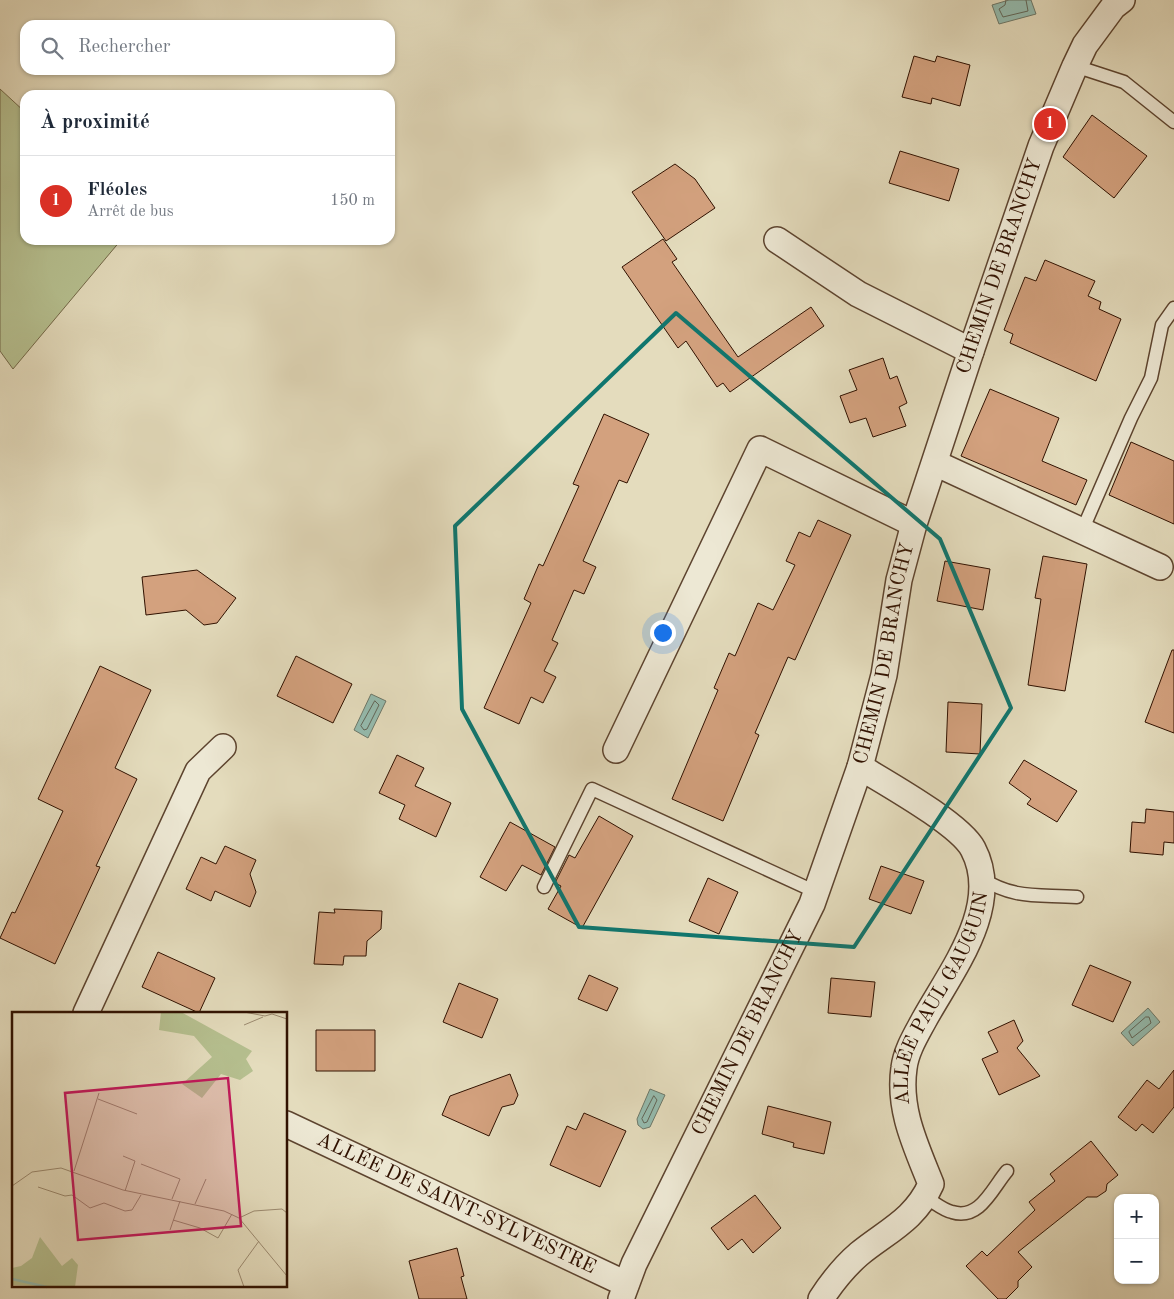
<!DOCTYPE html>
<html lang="fr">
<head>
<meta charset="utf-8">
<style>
	:root { --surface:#fff; --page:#f2f2f3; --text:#1f2937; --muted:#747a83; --line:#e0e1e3; --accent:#d93025 }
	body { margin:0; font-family:"Old Standard TT",serif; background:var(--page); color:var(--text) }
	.controls { position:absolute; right:15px; bottom:15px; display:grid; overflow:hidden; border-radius:10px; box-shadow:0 1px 4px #0004 }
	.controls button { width:45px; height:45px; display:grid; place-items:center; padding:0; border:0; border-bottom:1px solid var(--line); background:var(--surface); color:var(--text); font:25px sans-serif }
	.you { position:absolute; left:662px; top:632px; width:18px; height:18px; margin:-12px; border:4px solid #fff; border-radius:50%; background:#1a73e8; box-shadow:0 0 0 8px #1a73e833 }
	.badge { display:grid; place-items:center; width:32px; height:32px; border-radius:50%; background:var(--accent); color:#fff; font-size:16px; font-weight:700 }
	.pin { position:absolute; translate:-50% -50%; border:2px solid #fff; box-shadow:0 1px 5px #0006 }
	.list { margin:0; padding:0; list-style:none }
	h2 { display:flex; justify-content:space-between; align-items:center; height:65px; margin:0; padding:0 20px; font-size:21px }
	h2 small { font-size:16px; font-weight:400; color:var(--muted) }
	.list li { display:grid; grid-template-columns:32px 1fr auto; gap:15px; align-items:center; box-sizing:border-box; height:90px; padding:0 20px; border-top:1px solid var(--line) }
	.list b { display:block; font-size:19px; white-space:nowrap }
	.list p { margin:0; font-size:16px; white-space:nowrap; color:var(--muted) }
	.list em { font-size:16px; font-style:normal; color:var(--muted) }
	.icon { flex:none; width:28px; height:28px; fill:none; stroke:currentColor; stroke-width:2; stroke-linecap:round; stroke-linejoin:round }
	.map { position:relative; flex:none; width:1174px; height:1299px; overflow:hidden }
	.search { position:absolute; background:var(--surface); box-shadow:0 1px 4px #0004; left:20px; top:20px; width:375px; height:55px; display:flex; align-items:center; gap:12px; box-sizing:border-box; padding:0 18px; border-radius:15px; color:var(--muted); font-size:19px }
	.panel { position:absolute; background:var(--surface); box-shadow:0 1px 4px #0004; left:20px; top:90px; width:375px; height:155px; border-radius:15px }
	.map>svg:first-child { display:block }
	.green { fill:#b6c090; stroke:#736848 }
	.water { fill:#95bcaf; stroke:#6d7869 }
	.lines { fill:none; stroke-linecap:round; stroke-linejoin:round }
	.shore { stroke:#626658; stroke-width:1 }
	.building { fill:#d3a17e; stroke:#301100 }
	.service-casing { stroke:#5d442f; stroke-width:15 }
	.minor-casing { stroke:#5d442f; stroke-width:28 }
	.service { stroke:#ede8d4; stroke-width:12 }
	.minor { stroke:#ede8d4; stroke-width:25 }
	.marked { fill:none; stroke:#0f766e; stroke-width:4; stroke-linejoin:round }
	.labels { text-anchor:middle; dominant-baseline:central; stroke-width:5; stroke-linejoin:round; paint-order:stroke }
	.street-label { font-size:20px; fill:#301100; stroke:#ede8d4 }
	.inset-river { fill:none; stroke:#95bcaf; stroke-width:2.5 }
	.inset-road { fill:none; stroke:#9c8b71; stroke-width:1 }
	.view { fill:#c2185b; fill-opacity:0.15; stroke:#c2185b; stroke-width:2.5 }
	.inset-edge { fill:none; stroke:#301100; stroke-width:2.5 }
</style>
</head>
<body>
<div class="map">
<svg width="1174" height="1299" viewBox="0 0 1174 1299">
	<rect width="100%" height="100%" fill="#e4dcbd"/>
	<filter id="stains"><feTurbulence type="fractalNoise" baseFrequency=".004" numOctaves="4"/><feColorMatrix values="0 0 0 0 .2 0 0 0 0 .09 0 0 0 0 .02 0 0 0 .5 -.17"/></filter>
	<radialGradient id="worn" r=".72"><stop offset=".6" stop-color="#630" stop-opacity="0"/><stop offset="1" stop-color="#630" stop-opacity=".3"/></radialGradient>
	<!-- green -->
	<path class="green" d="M0,89L25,112V240H121L13,369L0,351Z"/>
	<!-- water -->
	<path class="water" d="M1009,0H1031L1036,14L999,24L992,5Z
		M371,694L386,701L368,738L354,730Z
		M1148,1008L1160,1022L1133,1046L1121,1033Z
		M650,1089L665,1095L650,1127L643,1129L638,1125L637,1119Z"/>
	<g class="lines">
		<!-- shore -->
		<path class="shore" d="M1006,0L1005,5L999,9L1003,17L1028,11L1026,0
			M375,701L379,705L367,729L364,730L361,726Z
			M1146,1017H1149L1151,1023L1132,1038L1129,1032Z
			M654,1096L657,1100L647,1122L644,1123L642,1119Z"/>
	</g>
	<!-- building -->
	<path class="building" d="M914,56L935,62L937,56L970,65L960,106L932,98L931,104L902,97Z
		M1092,115L1147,156L1114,198L1063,157Z
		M900,151L959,169L949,201L889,183Z
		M675,164L695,179L715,208L666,241L632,192Z
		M663,239L677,259L672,262L738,357L811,307L824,326L730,392L723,383L717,387L686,341L678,348L622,267Z
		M1045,260L1095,281L1088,296L1101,302L1099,309L1121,319L1096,381L1010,343L1013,334L1004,330L1025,277L1036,281Z
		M883,358L890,379L897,376L907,403L899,407L906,426L873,437L866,418L850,423L840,396L857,390L849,370Z
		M990,389L1059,418L1042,461L1087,480L1076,505L961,456Z
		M604,414L649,434L627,483L619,480L583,561L596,567L584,594L574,590L552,640L558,643L544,671L556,677L543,703L531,697L519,724L484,708L531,603L524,599L539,564L543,566L579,486L573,484Z
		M1131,442L1174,461V524L1109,495Z
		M818,520L851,535L795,660L788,657L755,733L759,735L723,821L672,799L718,690L714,688L729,653L735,656L758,603L773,610L795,565L786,561L799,532L810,537Z
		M1043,556L1087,564L1065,691L1028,685L1041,599L1035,598Z
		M945,561L990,569L983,610L937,601Z
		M197,570L236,598L217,623L204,625L186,610L146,615L142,577Z
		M1172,650H1174V733L1145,722Z
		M296,656L352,684L333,723L277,696Z
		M100,666L151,690L115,768L137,779L96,866L100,867L55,964L0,938L12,912L15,913L63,811L38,799Z
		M948,702L982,704L980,754L946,752Z
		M397,755L424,768L415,786L451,803L436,837L399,819L405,805L379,793Z
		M1024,760L1077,791L1057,822L1027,804L1031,799L1009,783Z
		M1146,809L1174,812V843L1164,842L1163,855L1130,852L1132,822L1145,823Z
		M599,816L633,836L582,928L548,909L561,886L555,883L569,855L575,858Z
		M510,822L555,847L541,875L522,865L506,891L480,877Z
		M225,846L256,860L250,874L256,892L250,907L215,891L211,901L186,889L201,857L216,864Z
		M881,866L924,881L911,914L869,899Z
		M708,878L738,892L719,934L689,921Z
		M334,909L382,911L381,929L367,941L366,956H344L343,965L314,964L319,912L335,913Z
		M158,952L215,978L199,1013L142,987Z
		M1090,965L1131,982L1113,1022L1072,1005Z
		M589,975L618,988L607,1011L578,999Z
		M831,978L875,982L871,1017L828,1013Z
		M459,983L498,999L482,1038L443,1022Z
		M1014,1020L1023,1041L1017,1048L1040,1076L999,1095L982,1059L998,1052L988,1032Z
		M316,1030H375V1071H316Z
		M1174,1070V1107L1153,1133L1142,1124L1136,1131L1118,1117L1147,1080L1159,1089Z
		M510,1074L518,1095L514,1104L502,1107L489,1136L442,1115L450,1096Z
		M768,1106L831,1122L824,1154L793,1147L794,1143L762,1134Z
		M584,1113L626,1131L600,1187L550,1165L567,1126L576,1130Z
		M1091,1141L1118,1175L1107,1184L1106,1191L1097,1197H1087L1018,1252L1032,1267L1018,1281V1287L1006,1299H998L966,1266L982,1251L987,1256L1035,1210L1029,1202L1055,1181L1050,1174Z
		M755,1195L781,1228L753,1253L742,1239L728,1250L711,1228Z
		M457,1248L464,1276L461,1277L467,1299H419L409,1261Z"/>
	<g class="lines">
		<!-- service casing -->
		<g class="service-casing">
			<path id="service" d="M1075,66L1124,82L1174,122
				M1082,531L1131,418L1151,378L1162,325L1174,308
				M981,878C1015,900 1039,894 1077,897
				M544,887L592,789L816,892
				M925,1197C934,1202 943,1210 952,1212C980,1221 993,1187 1007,1171"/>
		</g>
		<!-- minor casing -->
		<g class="minor-casing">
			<g id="minor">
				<path d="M777,240L858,294L971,351"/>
				<path d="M935,463L1160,567"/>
				<path d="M616,750L760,449L914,524"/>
				<path d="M86,1013L198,771L223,747"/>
				<path id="s1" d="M286,1124L626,1284"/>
				<path id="s2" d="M621,1299L634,1264L812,904L860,767L884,675L899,580L914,524L971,351L1041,146L1075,66L1085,45L1113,7L1122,0"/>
				<path id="s3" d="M821,1299C832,1282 844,1267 859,1254C887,1231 915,1220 931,1184C916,1146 898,1110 904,1068C906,1051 916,1035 924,1020C951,971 1003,906 973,849C960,824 886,783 860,767"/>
			</g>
		</g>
		<!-- service -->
		<use href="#service" class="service"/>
		<!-- minor -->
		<use href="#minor" class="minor"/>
	</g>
	<!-- marked area -->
	<path class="marked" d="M676,313L940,539L1011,708L854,947L579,927L462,709L455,526Z"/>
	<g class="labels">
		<!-- street labels -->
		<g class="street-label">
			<text stroke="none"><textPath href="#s2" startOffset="1105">CHEMIN DE BRANCHY</textPath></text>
			<text stroke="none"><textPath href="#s2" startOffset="700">CHEMIN DE BRANCHY</textPath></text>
			<text stroke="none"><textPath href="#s3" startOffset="360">ALLÉE PAUL GAUGUIN</textPath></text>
			<text stroke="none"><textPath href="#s2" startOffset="295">CHEMIN DE BRANCHY</textPath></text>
			<text stroke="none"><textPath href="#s1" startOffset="188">ALLÉE DE SAINT-SYLVESTRE</textPath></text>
		</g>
	</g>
	<!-- overview -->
	<g transform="translate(12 1012)">
		<rect width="275" height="275" fill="#e4dcbd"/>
		<path d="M149,0H169L240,39L234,47L241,59L228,68L209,62L190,86L170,72L200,45L182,24L147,18ZM28,225L50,254L60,246L66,253L63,275L0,273V256L9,254L20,246Z" fill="#b6c090"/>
		<path class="inset-river" d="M0,267L35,275"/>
		<path class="inset-road" d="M232,0L253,4L260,2L275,7M232,13L251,5M86,87L125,102M111,144L123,149L113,179M129,152L168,167L160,187M62,159L87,81M0,174L20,160L49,156L111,178L212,199L227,206L275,264M26,175L53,184L60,183L78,196L92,191L113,199L120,198L129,183M183,192L194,167M227,206L242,199L270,197L275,201M161,208L188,216L206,226L220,202M158,218L168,189M232,275L226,258L247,229"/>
		<path class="view" d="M216,66L229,214L66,228L53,81Z"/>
		<rect width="275" height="275" class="inset-edge"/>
	</g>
	<rect width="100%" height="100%" filter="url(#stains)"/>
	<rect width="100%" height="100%" fill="url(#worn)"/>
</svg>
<div class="controls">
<button>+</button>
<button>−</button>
</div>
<div class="you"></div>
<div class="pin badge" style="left:1050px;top:124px">1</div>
<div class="search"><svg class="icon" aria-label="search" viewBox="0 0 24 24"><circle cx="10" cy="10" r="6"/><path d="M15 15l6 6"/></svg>Rechercher</div>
<section class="panel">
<h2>À proximité<small></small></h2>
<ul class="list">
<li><span class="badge">1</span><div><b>Fléoles</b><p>Arrêt de bus</p></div><em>150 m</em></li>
</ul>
</section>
</div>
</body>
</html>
